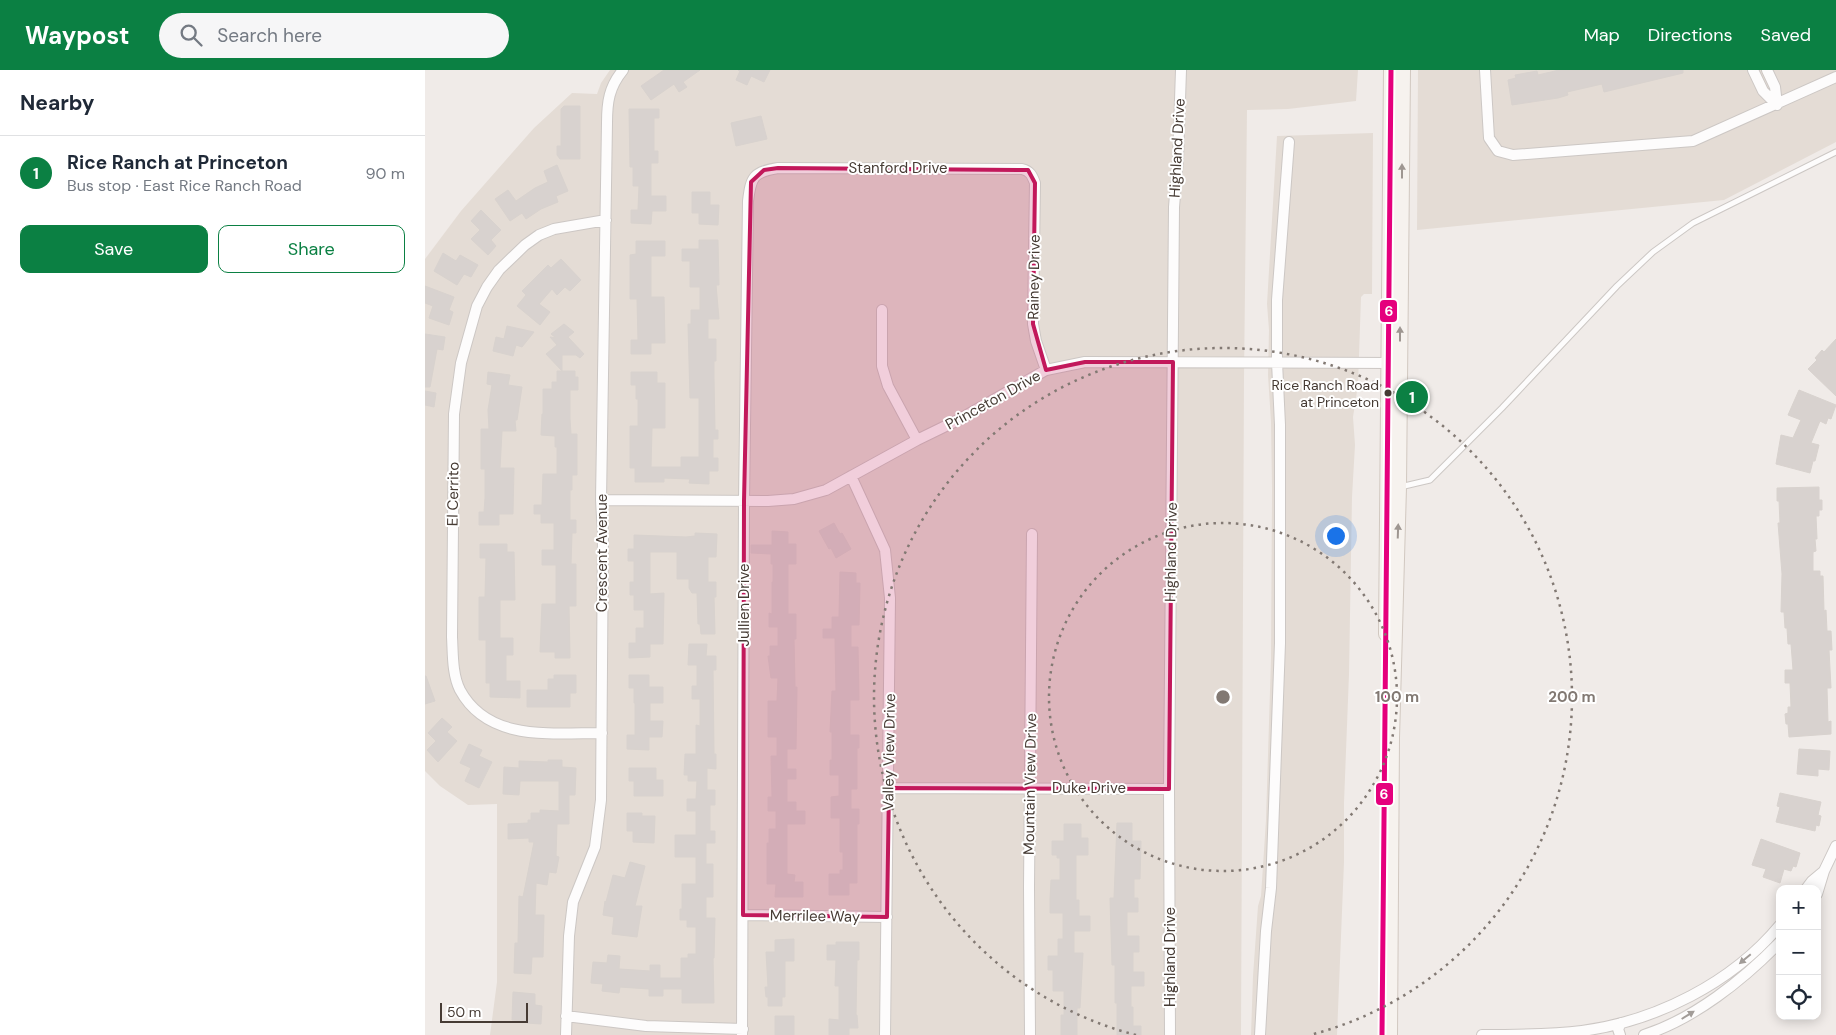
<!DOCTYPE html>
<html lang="en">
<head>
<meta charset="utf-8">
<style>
	:root { --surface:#fff; --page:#f6f6f7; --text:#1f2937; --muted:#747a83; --line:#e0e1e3; --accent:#0b8043 }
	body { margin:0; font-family:"DM Sans",sans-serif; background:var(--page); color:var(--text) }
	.controls { position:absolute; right:15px; bottom:15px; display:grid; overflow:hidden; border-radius:10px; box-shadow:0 2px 12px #0003 }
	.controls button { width:45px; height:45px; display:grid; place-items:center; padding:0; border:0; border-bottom:1px solid var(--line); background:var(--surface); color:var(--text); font:25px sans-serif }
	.scale { position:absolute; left:15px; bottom:12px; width:88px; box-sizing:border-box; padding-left:5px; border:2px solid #463b34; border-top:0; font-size:14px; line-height:18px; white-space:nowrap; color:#463b34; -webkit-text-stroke:4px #fff; paint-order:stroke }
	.you { position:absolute; left:910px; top:465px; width:18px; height:18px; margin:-12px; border:4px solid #fff; border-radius:50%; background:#1a73e8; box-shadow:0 0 0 8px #1a73e833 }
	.badge { display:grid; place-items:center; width:32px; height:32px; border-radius:50%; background:var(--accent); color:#fff; font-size:16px; font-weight:700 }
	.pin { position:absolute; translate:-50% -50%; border:2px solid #fff; box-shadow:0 1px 5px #0006 }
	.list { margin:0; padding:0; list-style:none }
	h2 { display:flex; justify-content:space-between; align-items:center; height:65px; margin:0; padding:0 20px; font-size:21px }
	h2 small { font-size:16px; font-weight:400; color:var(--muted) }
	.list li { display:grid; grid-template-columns:32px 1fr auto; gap:15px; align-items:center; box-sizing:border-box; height:75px; padding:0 20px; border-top:1px solid var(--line) }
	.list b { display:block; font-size:19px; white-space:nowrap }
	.list p { margin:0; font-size:16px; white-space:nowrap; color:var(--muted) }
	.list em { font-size:16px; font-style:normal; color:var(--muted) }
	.actions { display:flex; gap:10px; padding:15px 20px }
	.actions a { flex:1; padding:11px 0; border:1px solid var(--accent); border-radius:10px; text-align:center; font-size:18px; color:var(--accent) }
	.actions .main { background:var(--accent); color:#fff }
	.icon { flex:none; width:28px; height:28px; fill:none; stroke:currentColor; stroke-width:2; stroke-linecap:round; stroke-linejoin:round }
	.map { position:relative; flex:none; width:1411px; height:965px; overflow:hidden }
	header { display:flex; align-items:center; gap:30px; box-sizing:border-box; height:70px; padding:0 25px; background:var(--accent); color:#fff }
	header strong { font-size:24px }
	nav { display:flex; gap:28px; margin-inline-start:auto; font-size:18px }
	.search { width:350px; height:45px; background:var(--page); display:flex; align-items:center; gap:12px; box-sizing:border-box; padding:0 18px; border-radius:28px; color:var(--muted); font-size:19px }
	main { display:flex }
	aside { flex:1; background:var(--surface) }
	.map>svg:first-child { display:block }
	.residential { fill:#e4dcd5 }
	.building { fill:#d8d2cf; stroke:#d8d2ce }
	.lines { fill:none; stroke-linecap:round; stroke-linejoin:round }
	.service-casing { stroke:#ccc7c4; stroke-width:7 }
	.minor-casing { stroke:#ccc7c4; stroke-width:12 }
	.secondary-casing { stroke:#d1c8c0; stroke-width:16 }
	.service { stroke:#fdfcfc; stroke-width:5 }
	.minor { stroke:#fdfcfc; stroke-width:10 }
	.secondary { stroke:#f6f2ee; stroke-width:14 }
	.bus-1-casing { stroke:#fff; stroke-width:9 }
	.bus-1 { stroke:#e5007d; stroke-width:5 }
	.oneway { fill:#9e9691 }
	.oneway2 { fill:#a29c98 }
	.marked { fill:#c2185b; fill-opacity:0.2; stroke:#c2185b; stroke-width:4; stroke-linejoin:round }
	.ring { fill:none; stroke:#827973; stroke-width:2.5; stroke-dasharray:2.5 5 }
	.bus-dot { fill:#463b34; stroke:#fff; stroke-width:2 }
	.labels { text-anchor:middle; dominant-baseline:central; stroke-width:4; stroke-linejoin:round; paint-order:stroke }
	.bus-label { font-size:14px; fill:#463b34; stroke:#fff; text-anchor:end }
	.street-label { font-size:15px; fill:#463b34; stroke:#fff }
	.centre { fill:#827973; stroke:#fff; stroke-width:2.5 }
	.ring-label { font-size:15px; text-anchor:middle; font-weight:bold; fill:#827973; stroke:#fff; stroke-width:4; stroke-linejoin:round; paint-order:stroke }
	.line-badge { stroke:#fff; stroke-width:2 }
	.badge-label { font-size:14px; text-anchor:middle; font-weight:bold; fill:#fff }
</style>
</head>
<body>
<header>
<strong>Waypost</strong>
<div class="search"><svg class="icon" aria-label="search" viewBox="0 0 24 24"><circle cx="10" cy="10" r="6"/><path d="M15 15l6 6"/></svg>Search here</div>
<nav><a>Map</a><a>Directions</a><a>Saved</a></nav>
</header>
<main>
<aside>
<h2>Nearby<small></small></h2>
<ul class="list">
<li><span class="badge">1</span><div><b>Rice Ranch at Princeton</b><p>Bus stop · East Rice Ranch Road</p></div><em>90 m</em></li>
</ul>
<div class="actions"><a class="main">Save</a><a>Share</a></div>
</aside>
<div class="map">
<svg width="1411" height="965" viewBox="0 0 1411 965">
	<rect width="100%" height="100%" fill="#f0ebe8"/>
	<!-- residential -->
	<path class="residential" d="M185,0H933L931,31L863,39L822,40L819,308L816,965H65L72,912V734L43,735L15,716L0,701V189L36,141L109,58L147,23L172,24L176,13Z
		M993,0H1411V72L1299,130L992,160Z
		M948,63L947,224H939L936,227L933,315L928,347L930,375L927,427L924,604L919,733V792L912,965H826L828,906L833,836L836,826L841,750L846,588L847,419L846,352L843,305L844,260L842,234L852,66Z"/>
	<!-- building -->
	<path class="building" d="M239,0H275L258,12L262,17L254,22L249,14L226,30L216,16Z
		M313,0H345L339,12L326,6L322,15L311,10L315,1Z
		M1134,0H1258V3L1179,22L1177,14L1142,22L1143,25L1133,28L1087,35L1083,10L1091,8L1090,5L1112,1L1113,5Z
		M139,36H155V89H135L132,85V76H136V39Z
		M204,39H234V48H229V81H233V93H226V126H241V141H227L226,154L206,153V140H213L214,116H208V97H205Z
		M336,46L342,69L311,76L306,53Z
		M132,95L143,121L131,126L133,132L116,139L101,149L97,143L85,151L70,129L83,120L91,131L110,118L123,112L119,101Z
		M267,122H285V135H294L293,155L274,154V143H267Z
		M56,140L76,160L66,170L71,176L63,185L46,169L55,160L46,151Z
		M274,170H293L294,215H291L294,249H283V269H291V291H289V309L290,360H293V369H288V388H293V401H284V414L264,413L265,409L239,408V412H210V398H205V356H213V329H211V315H206V302H232V313H240V358H227L226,397H256V387H274V328H265L263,254H266V240H275V217H265V191H257V179H274Z
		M211,171H240V186H226V227H239L240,273H226V284H206V270H213L212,229H205V185L211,184Z
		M18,183L31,191L35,185L53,195L46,207L39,204L32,215L9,201Z
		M136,189L156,210L145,221L140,217L132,225L127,219L114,234L125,242L115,255L92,236L101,225L97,221L123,195L126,198Z
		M0,216L29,227L24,240L28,242L24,255L4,248L8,236L0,233Z
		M139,254L149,262L143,267L159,284L155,288L151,285H137V301H150V307H153V320H145V349L146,364H152V405H147V420H145V450H151V463H147L146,494H151V536H144L145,588H130V582H115L117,534H131V495H117V480H129V453H116V444H109V435H117L118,404H132V377H130V366L116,365L117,344H118V319H127V312H132V301H137L121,284L132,275L125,267L131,268L126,264Z
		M82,256L109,262L97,277L91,275L88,286L68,281L71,267L79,269Z
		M0,264L20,267L18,280L12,279L5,317H0Z
		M1411,269V326L1383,299L1392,290L1390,288L1397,280L1399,282Z
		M63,302L85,305L83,315L97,317L92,350H90L91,361H77L75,398H89L88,444H74V455H54V442H59L60,428V399H56V359H64L63,340L67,315L62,314Z
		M1374,320L1411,335L1406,349L1403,348L1401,354L1395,351L1386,373L1394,375L1390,391H1388L1385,403L1351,394L1356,365L1368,368L1376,350L1363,345Z
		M0,321L11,323L9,337L0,335Z
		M1394,417V430H1397V440H1394V446H1391L1392,469H1390L1391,481L1388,482V501H1395V506H1398L1399,541L1401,540L1402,561H1406L1407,580H1404L1406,618H1402L1403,652L1406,651V664L1364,667L1363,654H1361L1360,644L1363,643V637H1366L1365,613H1360V600H1368L1366,574H1363L1362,558H1360L1359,542H1356L1357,504L1353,453H1355L1354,431H1352V418Z
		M409,453L415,464L417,463L426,479L411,488L406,478L404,479L394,461Z
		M347,461L363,462V474H371V494H363V544H371V569H369L370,617H372L371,679H362V699H371V709H362V732H371V741H380V754H362V804L370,805L369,812H378V827H350L351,814H342V773H344V759H351V741H343V727H347L346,686H352V667H343V631H352L353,608H346L343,586H345V576H353V557H344V543L347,544V512H348V494H346V484L326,483V475H347Z
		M270,463L292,464L291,487H283V512H291V527H289L290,564H276L275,554H273L272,523H267L264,518V509H252V482H225V524L239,523L238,574H225V587L204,588V573H211V558H219V540H209V525H205V512H209V491H203V479H209V465L261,467L270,466Z
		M55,474H82V482H89L90,530H75V568H88V585H81V611H95V628L65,627V613H61V570H54V527H60L61,488H55Z
		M415,502L431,503V513H435L434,555H426V577H433L434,630H425V665H434V678H432V719H426V739H434V754H432V813H424V825H404V804H415V800H418V782H415V748H406V727L414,726V705H405V690H407V662H405L407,621H411L410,568H398V559H407V547H414Z
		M264,574H282L281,586H291V600H288L289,684H291V699L282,698V720H290V735H285V761H290V773H281V794H288V827H281V848H290L289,888H288L289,933H257V919H238V926H224V919L195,917L194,923L177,921L178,914L166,913L168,892L182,893L183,885L195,886L194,899L225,901V895H235V908H256V888H263V884H271V857H262V850H255V839H257V814H271V787H250V765H271V741H262V729H271L272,711H263V705H259L260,684H271V655L275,656V629H267V616H272V595H263Z
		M129,605H151V623H145V637H102V620H123V609H129Z
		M204,605H224V617H238V633H225V651H238L237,667H224V680L202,679V665H210V633H209V618H204Z
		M0,606H1L10,631L0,634Z
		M17,648L27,657L22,662L32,671L13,692L2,680L11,671L3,663Z
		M44,674L57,680L54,686L67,692L54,718L40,711L46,698L35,693Z
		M1374,679L1405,681L1404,700L1393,699V706L1372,704Z
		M123,690H137V697L151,698L150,725H144V754H132L131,786L134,787L131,803L124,802L122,815L111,813L110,845H119L118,887H107L106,904L89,903L90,873H93L94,826L98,827L109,772H104V768L83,769V754L103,753V750H106V743H115V740L134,741V711H95L94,725L78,724L79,697L94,698V691L123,692Z
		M204,698H231V710H238V726H209V711H204Z
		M1355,723L1396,732L1393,745L1396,746L1394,756L1391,755L1390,761L1351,752L1355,737L1352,736Z
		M202,743H217V746H230L229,773L208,772V761H202Z
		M692,753H707V771H716L715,809H709V828H713V842H702V866H714V882H708V902H719V916H706V937H708V956H716V965H692V933H690V895H687L685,828H689Z
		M639,754H656V768H663V785H651V830H654V846H665V861H649V883H658L655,938H652V965H636V945H639V921H628V900H623V886H633V869H638V843H625V830L626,810H635V788H632V785H627V771H639Z
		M1336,769L1375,783L1371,797L1368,796L1366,801L1359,799L1355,813L1338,807L1341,799L1327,795Z
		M205,792L220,796L210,836H217L212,867L187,864L189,847L178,845L180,831L181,832L188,805L200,808Z
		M369,869V891H360V927H357V936H343V927H341L340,917H343L341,882H350V870Z
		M411,872H434V890H432L431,945H432L433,958H424V965H404V949L414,950V916H410L411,890H402V875H411Z
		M88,922L110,924V935L117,936L116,954L102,953V951L87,950Z
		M350,946H369V965H350Z"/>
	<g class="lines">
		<!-- service casing -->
		<g class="service-casing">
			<path id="service" d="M975,417L1005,410L1077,338L1192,216L1228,182L1268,153L1411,82"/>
		</g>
		<!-- minor casing -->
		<g class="minor-casing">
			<path id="minor" d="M1060,0L1064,68L1073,81L1088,85L1268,71L1411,7
				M1328,0L1338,21L1352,35
				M1342,0L1350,17L1352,35
				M457,240V296L463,316L492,370
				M426,406L460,480L465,528L460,965
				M176,430L343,431L369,429L401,420L492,370L533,350L621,300L660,292L970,293
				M177,663C127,663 63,672 35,620C27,604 28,583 27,567L29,344L36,293L52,236L62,217L74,200L100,175L114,165L129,159L181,150
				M464,718L744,719
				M1381,819L1387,811L1399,801
				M1392,824L1399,801L1411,776
				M318,845L462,847
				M141,946L221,956L318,959
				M141,965L144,866L148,832L170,777L176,730L178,464L176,430L182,53C182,32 184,17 198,0
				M317,965L319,431L323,131C326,107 328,102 353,98L597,99C605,101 607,105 610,113L608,254L611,271L621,300
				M605,965L604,817L607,464
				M745,965L744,719L749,137L753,89L756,0
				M835,965L841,861L846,818L855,573V355L852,292V230L864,72
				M1057,965C1090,965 1124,965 1157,961C1231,951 1307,913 1355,855
				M1195,965L1193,959L1196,953
				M1219,965C1269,949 1318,910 1355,872"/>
		</g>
		<!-- secondary casing -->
		<g class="secondary-casing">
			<path id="secondary" d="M961,564L966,0
				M965,965L967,668L974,417L978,0"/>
		</g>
		<!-- service -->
		<use href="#service" class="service"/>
		<!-- minor -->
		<use href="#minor" class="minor"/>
		<!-- secondary -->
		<use href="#secondary" class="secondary"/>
		<!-- bus-1 casing -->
		<g class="bus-1-casing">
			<path id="bus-1" d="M957,965L966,0"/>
		</g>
		<!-- bus-1 -->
		<use href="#bus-1" class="bus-1"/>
	</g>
	<!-- one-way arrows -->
	<defs><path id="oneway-solid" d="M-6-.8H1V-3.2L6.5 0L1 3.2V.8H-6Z" transform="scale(1.25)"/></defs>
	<g class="oneway">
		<use href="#oneway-solid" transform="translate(977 101) rotate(-90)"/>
		<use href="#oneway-solid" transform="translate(975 264) rotate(-90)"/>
		<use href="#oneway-solid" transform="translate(973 461) rotate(-88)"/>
	</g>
	<g class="oneway2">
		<use href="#oneway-solid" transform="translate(1320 889) rotate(140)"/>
		<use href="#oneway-solid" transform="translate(1263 945) rotate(-32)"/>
	</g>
	<!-- marked area -->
	<path class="marked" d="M353,98L603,100L610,113L608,254L621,300L660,292H748L744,719L464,718L462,847L318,845L319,431L326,112L339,100Z"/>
	<!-- distance rings -->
	<g class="ring">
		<circle cx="798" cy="627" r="174"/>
		<path d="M711 965A349 349 0 1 1 885 965"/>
	</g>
	<!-- markers -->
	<circle class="bus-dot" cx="963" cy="323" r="4.5"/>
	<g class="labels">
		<!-- bus labels -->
		<g class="bus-label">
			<text x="954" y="315">Rice Ranch Road<tspan x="954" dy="17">at Princeton</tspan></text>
		</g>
		<!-- street labels -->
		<g class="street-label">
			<text transform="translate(752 78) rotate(-87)">Highland Drive</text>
			<text x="473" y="98">Stanford Drive</text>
			<text transform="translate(609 207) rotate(-89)">Rainey Drive</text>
			<text transform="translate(568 330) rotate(-29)">Princeton Drive</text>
			<text transform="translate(28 424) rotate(-89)">El Cerrito</text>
			<text transform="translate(746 482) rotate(-89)">Highland Drive</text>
			<text transform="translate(177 483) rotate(-90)">Crescent Avenue</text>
			<text transform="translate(319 535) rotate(-90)">Jullien Drive</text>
			<text transform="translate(464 682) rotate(-89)">Valley View Drive</text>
			<text transform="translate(605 714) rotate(-89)">Mountain View Drive</text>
			<text x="664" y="718">Duke Drive</text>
			<text transform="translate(390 846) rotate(1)">Merrilee Way</text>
			<text transform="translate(745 887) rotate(-90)">Highland Drive</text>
		</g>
	</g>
	<circle cx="798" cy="627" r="8" class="centre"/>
	<g class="ring-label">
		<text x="972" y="632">100 m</text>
		<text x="1147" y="632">200 m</text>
	</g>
	<g class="line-badge">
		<rect x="954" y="229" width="19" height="24" rx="5" fill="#e5007d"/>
		<rect x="950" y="712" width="19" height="24" rx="5" fill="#e5007d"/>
	</g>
	<g class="badge-label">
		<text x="964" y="246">6</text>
		<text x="959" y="729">6</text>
	</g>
</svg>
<div class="controls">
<button>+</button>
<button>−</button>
<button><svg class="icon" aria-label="locate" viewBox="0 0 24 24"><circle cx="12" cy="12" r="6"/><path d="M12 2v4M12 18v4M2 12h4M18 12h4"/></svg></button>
</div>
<div class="scale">50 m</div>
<div class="you"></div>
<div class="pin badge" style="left:987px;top:327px">1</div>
</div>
</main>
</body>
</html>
